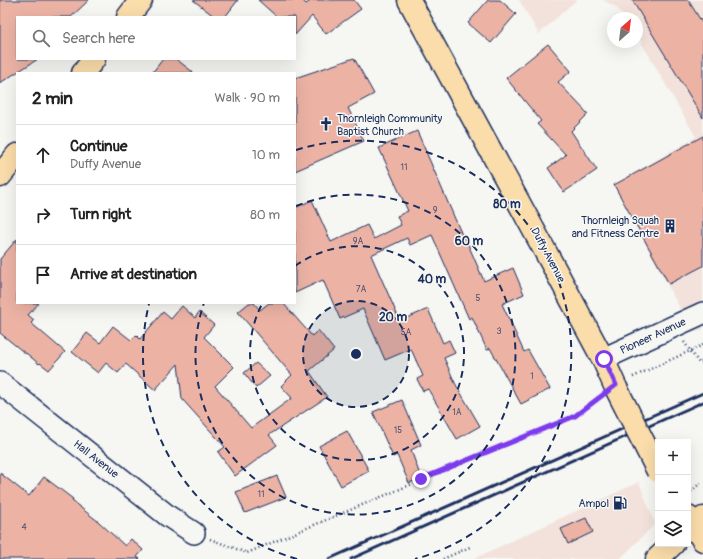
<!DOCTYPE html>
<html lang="en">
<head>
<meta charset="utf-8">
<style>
	:root { --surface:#fff; --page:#f6f6f6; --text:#222; --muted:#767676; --line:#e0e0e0 }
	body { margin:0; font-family:Pangolin,sans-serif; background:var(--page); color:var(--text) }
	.controls { position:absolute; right:12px; bottom:12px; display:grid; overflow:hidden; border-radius:0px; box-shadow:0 4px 16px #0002 }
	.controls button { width:36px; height:36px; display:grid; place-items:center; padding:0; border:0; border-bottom:1px solid var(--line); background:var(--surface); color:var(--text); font:20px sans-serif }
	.compass { position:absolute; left:607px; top:12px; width:36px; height:36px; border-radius:50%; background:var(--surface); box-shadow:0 4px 16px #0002; rotate:28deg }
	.stop { position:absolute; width:12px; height:12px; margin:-9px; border:3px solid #7c3aed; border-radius:50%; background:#fff }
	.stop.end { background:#7c3aed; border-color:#fff; box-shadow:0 1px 4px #0008 }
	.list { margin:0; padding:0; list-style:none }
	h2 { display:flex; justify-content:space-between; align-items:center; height:52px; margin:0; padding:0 16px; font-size:17px }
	h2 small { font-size:13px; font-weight:400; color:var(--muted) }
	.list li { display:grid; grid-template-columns:26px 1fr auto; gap:12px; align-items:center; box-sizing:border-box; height:60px; padding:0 16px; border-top:1px solid var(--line) }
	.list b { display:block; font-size:15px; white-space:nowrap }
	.list p { margin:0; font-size:13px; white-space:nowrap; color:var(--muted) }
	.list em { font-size:13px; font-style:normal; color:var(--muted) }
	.icon { flex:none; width:22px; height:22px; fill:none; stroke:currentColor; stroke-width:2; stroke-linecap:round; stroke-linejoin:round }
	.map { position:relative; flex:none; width:703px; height:559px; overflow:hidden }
	.search { position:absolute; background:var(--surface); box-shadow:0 4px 16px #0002; left:16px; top:16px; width:280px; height:44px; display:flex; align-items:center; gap:10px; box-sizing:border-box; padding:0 14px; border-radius:0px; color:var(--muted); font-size:15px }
	.panel { position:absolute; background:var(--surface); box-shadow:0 4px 16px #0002; left:16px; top:72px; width:280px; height:232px; border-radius:0px }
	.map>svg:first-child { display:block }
	.built { fill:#f3e2db }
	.building { fill:#ecb3a5; stroke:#1b2f5e }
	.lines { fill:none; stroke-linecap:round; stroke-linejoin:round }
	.minor-casing { stroke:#1b2f5e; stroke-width:24 }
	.major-casing { stroke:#1b2f5e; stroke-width:25 }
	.highway-casing { stroke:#1b2f5e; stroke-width:25 }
	.path { stroke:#1b2f5e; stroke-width:2.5; stroke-dasharray:1 3; stroke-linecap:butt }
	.minor { stroke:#f6f6f2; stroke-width:21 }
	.major { stroke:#fbddab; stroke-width:22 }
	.highway { stroke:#fbddab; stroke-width:22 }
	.rail { stroke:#1b2f5e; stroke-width:3 }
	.major-bridge-casing { stroke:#1b2f5e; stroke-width:25; stroke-linecap:butt }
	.major-bridge { stroke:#fbddab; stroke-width:22 }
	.route { stroke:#7c3aed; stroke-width:5 }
	.ring { fill:none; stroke:#1b2f5e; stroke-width:2; stroke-dasharray:7 5 }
	.labels { text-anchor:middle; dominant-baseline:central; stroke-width:3; stroke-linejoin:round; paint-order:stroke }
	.number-label { font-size:9px; fill:#4f5070 }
	.poi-label { font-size:11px; fill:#1b2f5e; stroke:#f6f6f2; text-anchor:end }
	.street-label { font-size:11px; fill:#1b2f5e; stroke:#f6f6f2 }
	.centre { fill:#1b2f5e; stroke:#f6f6f2; stroke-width:2 }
	.ring-label { font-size:12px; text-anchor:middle; font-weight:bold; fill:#1b2f5e; stroke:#f6f6f2; stroke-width:3; stroke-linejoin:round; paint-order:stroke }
</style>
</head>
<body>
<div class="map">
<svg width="703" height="559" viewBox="0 0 703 559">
	<rect width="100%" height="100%" fill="#f6f6f2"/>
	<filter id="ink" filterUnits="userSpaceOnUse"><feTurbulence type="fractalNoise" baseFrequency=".025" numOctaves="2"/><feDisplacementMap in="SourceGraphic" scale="8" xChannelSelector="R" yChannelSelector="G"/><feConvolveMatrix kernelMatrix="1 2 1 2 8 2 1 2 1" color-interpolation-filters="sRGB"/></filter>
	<g filter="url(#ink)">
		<!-- built -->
		<path class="built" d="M519,0H578L574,2L539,34Z
			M603,0H703V329L693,333L614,185L696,137L637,35V18H625L616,7Z
			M639,482L655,524L620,559H473Z"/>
		<!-- building -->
		<path class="building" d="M0,0H89L71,17H17V59H38L0,83Z
			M193,0H238L225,17H215Z
			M258,0H302L306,4L312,0H354L361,9L326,34L312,16L295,35V17H277Z
			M488,0H500L516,14L491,43L468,23Z
			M632,0H688L703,24V118Z
			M548,44L571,71L558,82L588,114L571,131L597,170L564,192L548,168L566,155L537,124L541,121L506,78Z
			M354,58L374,94L348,108L364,141L295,171V78Z
			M163,59H176L194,73H152Z
			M417,131L462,235H464L484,281L513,268L524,294L502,304L524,352L528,350L550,389L521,404L490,348L487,350L472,317L469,319L432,235L410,245L407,238L371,255L400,321L428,309L443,343L449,340L455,353L444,358L455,383L480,426L457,439L428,389L423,391L417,379L423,376L411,349L385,360L363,309L340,319L323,280L295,293V208L312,200L331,242L367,225L374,239L401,225L397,216L408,211L379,148Z
			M703,136V266L669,284L614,185Z
			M17,239V303H39L28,315L34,320L31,323L65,352L49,370L40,363L39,364L26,353V354L0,333V259Z
			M249,303H254L260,310L269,303H283L312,336L318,330L334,350L309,371L327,397L269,435L277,445L235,476L218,452L225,447L182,399L178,364L155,390L126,364L118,373L106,363L98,373L72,352L87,333L100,343L113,326L131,340L136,335L140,339L163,312L171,319L182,306L195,318L199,312L214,325L204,337L234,367L215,386L251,428L292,398L281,386L292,375L238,312Z
			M256,363L270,376L256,388L244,373Z
			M402,400L421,445L411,450L421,478L409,483L397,455L393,457L373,412Z
			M347,431L369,471L341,486L319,446Z
			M0,473L29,496L44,477L73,499L72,501L99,522L125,546L131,539L143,550L137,557L140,559H0Z
			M277,476L286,497L245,513L236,492Z
			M586,518L593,532L568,544L561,529Z"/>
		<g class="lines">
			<!-- minor casing -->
			<g class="minor-casing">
				<path id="minor" d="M603,359L703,313
					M0,383L168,516L194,533"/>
			</g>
			<!-- major casing -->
			<g class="major-casing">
				<path id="major" d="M409,0L557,273L603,359L616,388
					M128,17L141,0
					M83,73L94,59
					M0,176L17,155
					M688,517L703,540"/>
			</g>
			<!-- highway casing -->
			<g class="highway-casing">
				<path id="highway" d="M688,530L703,518
					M657,559L673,544"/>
			</g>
			<!-- path -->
			<path class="path" d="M684,342L699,363L703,361
				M633,377L703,345
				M688,494L703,481
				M210,539L247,553L575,416L599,397
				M443,559L470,547"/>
			<!-- minor -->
			<use href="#minor" class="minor"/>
			<!-- major -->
			<use href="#major" class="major"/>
			<!-- highway -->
			<use href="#highway" class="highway"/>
			<!-- rail -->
			<path class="rail" d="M329,559L703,393
				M351,559L703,402"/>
			<!-- major-bridge casing -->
			<g class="major-bridge-casing">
				<path id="major-bridge" d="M616,388L658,471"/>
			</g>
			<!-- major-bridge -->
			<use href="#major-bridge" class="major-bridge"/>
		</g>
	</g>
	<g class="lines" filter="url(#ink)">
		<!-- route -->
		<path class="route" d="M421,479L575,416L616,385L604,359"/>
	</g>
	<!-- distance rings -->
	<circle cx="356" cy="354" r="53" fill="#1b2f5e" fill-opacity=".12"/>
	<g class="ring">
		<circle cx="356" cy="354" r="53"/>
		<path d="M295 266A107 107 0 1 1 262 304"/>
		<path d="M296 206A160 160 0 1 1 204 303"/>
		<path d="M297 559A213 213 0 0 1 149 304M296 150A213 213 0 1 1 415 559"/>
	</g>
	<!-- icons -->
	<defs>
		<g id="church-bare" transform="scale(1.08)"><path d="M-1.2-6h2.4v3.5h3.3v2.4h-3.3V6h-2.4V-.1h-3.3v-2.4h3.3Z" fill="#1b2f5e" stroke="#f6f6f2" stroke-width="2.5" paint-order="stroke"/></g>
		<g id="building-bare" transform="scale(1.08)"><path d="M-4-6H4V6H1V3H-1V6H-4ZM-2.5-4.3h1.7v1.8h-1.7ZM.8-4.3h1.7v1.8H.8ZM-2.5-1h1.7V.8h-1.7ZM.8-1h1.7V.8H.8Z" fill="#1b2f5e" stroke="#f6f6f2" stroke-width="2.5" paint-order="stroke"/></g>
		<g id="fuel-bare" transform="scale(1.08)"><path d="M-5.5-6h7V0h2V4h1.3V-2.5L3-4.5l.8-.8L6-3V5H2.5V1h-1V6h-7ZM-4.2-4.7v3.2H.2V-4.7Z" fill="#1b2f5e" stroke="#f6f6f2" stroke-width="2.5" paint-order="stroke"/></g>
	</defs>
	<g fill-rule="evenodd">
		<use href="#church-bare" x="326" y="124"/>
		<use href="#building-bare" x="670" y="226"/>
		<use href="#fuel-bare" x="620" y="503"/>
	</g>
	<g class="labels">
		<!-- number labels -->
		<g class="number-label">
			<text x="404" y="167">11</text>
			<text x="435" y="210">9</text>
			<text x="358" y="241">9A</text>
			<text x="361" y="289">7A</text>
			<text x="478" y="298">5</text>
			<text x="499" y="331">3</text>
			<text x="406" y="332">5A</text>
			<text x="532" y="376">1</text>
			<text x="457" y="412">1A</text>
			<text x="398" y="430">15</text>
			<text x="261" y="494">11</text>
			<text x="24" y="527">4</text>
		</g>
		<!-- poi labels -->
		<g class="poi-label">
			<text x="337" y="118" text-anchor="start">Thornleigh Community<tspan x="337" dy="13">Baptist Church</tspan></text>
			<text x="659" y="220">Thornleigh Squah<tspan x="659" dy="13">and Fitness Centre</tspan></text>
			<text x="609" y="503">Ampol</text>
		</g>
		<!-- street labels -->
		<g class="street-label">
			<text transform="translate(548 255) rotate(62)">Duffy Avenue</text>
			<text transform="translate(653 336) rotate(-25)">Pioneer Avenue</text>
			<text transform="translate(96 459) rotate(38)">Hall Avenue</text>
		</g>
	</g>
	<circle cx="356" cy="354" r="6" class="centre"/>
	<g class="ring-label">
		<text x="507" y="208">80 m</text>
		<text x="469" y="245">60 m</text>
		<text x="432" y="283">40 m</text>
		<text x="393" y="321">20 m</text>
	</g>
</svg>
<div class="controls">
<button>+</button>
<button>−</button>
<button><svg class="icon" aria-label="layers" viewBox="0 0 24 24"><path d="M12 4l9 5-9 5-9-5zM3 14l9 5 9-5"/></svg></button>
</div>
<svg class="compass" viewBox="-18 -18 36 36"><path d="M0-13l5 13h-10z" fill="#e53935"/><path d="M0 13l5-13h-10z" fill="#767676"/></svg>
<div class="stop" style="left:604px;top:359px"></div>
<div class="stop end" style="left:421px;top:479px"></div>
<div class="search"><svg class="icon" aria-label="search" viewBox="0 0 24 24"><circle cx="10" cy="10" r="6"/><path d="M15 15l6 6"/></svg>Search here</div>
<section class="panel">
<h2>2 min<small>Walk · 90 m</small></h2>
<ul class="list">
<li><svg class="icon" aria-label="ahead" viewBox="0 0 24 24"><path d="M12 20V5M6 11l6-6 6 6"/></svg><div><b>Continue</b><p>Duffy Avenue</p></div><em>10 m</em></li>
<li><svg class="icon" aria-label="right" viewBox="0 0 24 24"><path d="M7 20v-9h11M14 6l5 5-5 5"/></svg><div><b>Turn right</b></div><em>80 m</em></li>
<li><svg class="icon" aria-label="arrive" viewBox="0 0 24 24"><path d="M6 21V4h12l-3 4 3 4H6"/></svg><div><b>Arrive at destination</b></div></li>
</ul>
</section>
</div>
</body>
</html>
